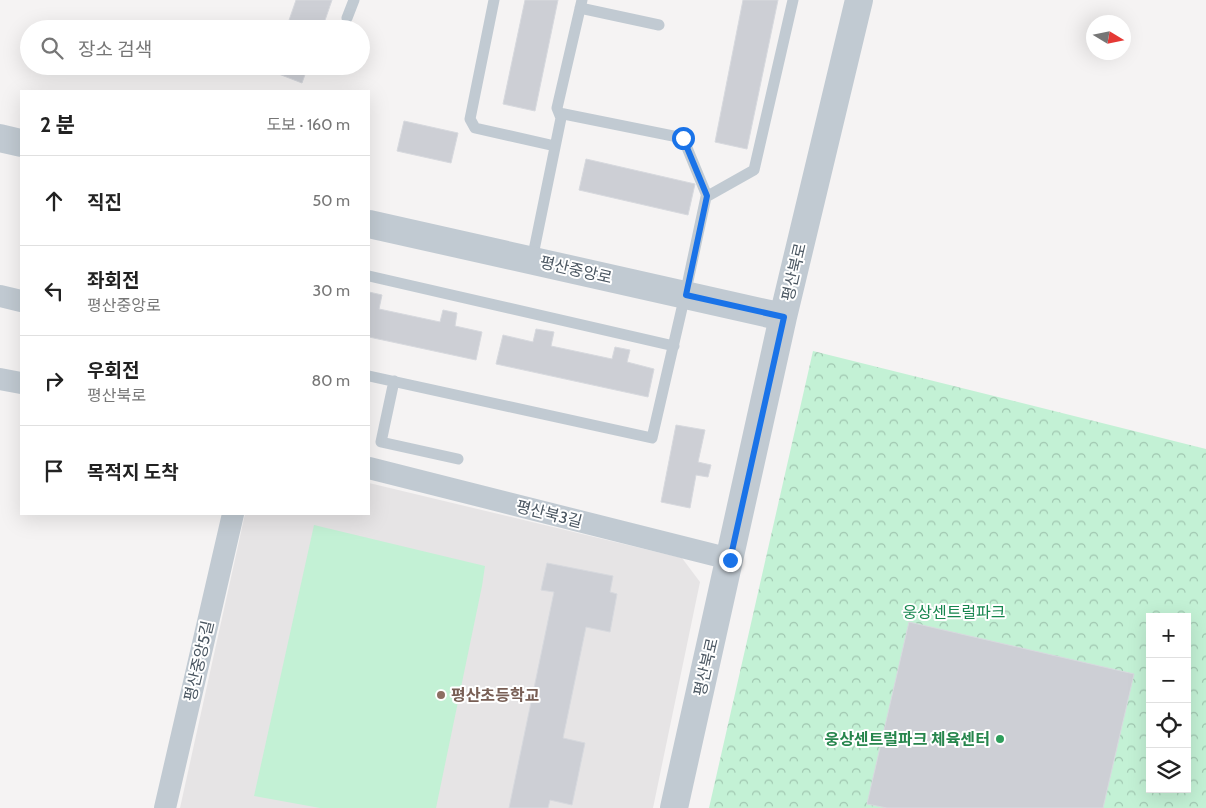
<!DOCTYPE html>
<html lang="ko">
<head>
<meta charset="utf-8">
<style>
	:root { --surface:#fff; --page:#f6f6f6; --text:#222; --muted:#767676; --line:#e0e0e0 }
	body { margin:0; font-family:Cabin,"Noto Sans KR",sans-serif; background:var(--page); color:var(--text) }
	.controls { position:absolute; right:15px; bottom:15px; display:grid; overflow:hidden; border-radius:0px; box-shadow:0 5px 20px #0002 }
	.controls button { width:45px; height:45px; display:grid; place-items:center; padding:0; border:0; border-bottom:1px solid var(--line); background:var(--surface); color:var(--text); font:25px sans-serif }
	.compass { position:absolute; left:1086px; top:15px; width:45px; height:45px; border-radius:50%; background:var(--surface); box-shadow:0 5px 20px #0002; rotate:100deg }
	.stop { position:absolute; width:15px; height:15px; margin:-11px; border:4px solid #1a73e8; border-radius:50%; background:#fff }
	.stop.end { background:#1a73e8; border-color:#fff; box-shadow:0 1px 5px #0008 }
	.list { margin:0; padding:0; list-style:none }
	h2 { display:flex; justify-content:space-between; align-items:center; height:65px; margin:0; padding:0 20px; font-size:21px }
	h2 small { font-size:16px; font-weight:400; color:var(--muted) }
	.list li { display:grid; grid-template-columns:32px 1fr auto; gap:15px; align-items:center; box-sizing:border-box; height:90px; padding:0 20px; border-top:1px solid var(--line) }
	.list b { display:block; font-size:19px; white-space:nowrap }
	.list p { margin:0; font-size:16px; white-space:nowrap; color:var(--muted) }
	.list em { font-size:16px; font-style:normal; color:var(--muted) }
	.icon { flex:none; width:28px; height:28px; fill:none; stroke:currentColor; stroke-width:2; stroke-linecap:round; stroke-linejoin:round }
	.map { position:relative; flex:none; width:1206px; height:808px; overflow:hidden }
	.search { position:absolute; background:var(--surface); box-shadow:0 5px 20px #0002; left:20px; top:20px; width:350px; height:55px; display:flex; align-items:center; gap:12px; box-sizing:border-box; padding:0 18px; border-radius:28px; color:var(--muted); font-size:19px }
	.panel { position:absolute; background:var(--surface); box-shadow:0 5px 20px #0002; left:20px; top:90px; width:350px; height:425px; border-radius:0px }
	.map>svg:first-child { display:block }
	.education { fill:#e6e4e5 }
	.grass { fill:#c3f1d5 }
	.park { fill:url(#park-crowns); fill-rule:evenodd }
	.building { fill:#cdcfd5; stroke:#d7d9de }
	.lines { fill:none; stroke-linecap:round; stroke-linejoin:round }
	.service { stroke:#c1cad2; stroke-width:11 }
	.minor { stroke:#c1cad2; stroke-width:22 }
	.tertiary { stroke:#c1cad2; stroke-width:28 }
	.route { stroke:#1a73e8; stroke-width:6 }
	.education-dot { fill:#8d6e63; stroke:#fff; stroke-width:2 }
	.leisure-dot { fill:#2e9e5b; stroke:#fff; stroke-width:2 }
	.labels { text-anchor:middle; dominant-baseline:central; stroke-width:4; stroke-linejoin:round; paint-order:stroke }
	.street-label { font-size:16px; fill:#4a5661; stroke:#fff }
	.park-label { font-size:16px; fill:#17864f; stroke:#fff }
	.education-label { font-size:16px; font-weight:bold; fill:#785e54; stroke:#fff; text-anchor:start }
	.leisure-label { font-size:16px; font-weight:bold; fill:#27864d; stroke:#fff; text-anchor:end }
</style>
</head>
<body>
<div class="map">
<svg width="1206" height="808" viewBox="0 0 1206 808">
	<defs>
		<pattern id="park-crowns" width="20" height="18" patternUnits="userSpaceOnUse" patternTransform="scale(1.25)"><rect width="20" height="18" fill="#c3f1d5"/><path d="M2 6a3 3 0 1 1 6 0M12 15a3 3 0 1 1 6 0" fill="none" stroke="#a0c6b0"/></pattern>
	</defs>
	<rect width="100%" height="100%" fill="#f5f3f3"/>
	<!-- education -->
	<path class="education" d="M369,483L682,558L700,582L653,808H180L245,514H369Z"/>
	<!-- grass -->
	<path class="grass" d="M314,525L485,566L482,586L436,808H320L254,796Z"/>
	<!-- park -->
	<path class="park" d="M813,351L1206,449V808H709ZM1150,617H1187V789H1150Z"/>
	<!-- building -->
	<path class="building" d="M296,0H332L322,29H286Z
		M525,0H558L535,111L503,104Z
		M743,0H778L747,149L715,142Z
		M272,66H308L302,83L271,71Z
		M404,121L458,133L451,163L397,151Z
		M586,159L695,184L688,215L579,190Z
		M369,292L382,295L379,309L440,322L443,310L457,313L455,326L482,332L476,360L369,337Z
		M536,329L554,332L551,346L612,359L615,347L630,350L627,362L654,369L648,397L496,364L503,335L533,342Z
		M676,425L705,430L698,462L711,465L708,477L696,475L690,508L661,502Z
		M547,563L613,576L610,592L617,594L610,632L586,627L563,738L585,743L572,805L550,800L548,808H509L554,592L541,590Z
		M909,622L1134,674L1103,808H887L867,804Z"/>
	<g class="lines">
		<!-- service -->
		<path class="service" d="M494,0L470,119L475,128L555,146
			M580,8L659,25
			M347,18L354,0
			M559,113L683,138L707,196
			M532,260L561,118L557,108L582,0
			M369,276L674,346
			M369,376L652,438L685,295L706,197L754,170L793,0
			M394,381L381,442L458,459"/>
		<!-- minor -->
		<path class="minor" d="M0,296L21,301
			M0,379L21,383
			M369,468L730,559
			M165,808L233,514"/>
		<!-- tertiary -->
		<path class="tertiary" d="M0,138L21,143
			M369,224L783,317
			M674,808L783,317L859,0"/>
	</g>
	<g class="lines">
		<!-- route -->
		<path class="route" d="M683,138L707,196L686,295L784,317L730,560"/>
	</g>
	<!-- markers -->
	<circle class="education-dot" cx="441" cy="695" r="5"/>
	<circle class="leisure-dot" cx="1000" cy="739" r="5"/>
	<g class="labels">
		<!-- street labels -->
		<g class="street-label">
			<text transform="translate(576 270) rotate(13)">평산중앙로</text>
			<text transform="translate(794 272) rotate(-77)">평산북로</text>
			<text transform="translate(549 514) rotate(14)">평산북3길</text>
			<text transform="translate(199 661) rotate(-77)">평산중앙5길</text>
			<text transform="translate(706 667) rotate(-77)">평산북로</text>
		</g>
		<!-- park labels -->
		<g class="park-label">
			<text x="954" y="612">웅상센트럴파크</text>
		</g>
		<!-- education labels -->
		<g class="education-label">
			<text x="451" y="695">평산초등학교</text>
		</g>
		<!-- leisure labels -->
		<g class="leisure-label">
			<text x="990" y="739">웅상센트럴파크 체육센터</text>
		</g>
	</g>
</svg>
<div class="controls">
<button>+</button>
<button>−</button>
<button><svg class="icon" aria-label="locate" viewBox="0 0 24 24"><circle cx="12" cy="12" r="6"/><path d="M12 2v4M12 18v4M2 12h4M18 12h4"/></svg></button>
<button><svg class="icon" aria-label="layers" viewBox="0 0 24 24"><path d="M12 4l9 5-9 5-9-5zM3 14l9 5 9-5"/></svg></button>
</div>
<svg class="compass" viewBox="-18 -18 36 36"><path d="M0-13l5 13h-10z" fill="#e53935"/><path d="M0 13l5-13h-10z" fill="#767676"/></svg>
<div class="stop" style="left:683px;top:138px"></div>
<div class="stop end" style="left:730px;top:560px"></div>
<div class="search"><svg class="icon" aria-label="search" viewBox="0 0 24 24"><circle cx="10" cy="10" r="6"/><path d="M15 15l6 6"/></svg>장소 검색</div>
<section class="panel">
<h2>2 분<small>도보 · 160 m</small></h2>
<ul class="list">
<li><svg class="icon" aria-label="ahead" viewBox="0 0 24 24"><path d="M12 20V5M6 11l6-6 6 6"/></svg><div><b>직진</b></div><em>50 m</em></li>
<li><svg class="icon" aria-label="left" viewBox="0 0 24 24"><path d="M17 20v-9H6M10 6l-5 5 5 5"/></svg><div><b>좌회전</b><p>평산중앙로</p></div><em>30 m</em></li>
<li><svg class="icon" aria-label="right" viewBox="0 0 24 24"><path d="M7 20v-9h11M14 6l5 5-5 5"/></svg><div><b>우회전</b><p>평산북로</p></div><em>80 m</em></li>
<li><svg class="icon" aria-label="arrive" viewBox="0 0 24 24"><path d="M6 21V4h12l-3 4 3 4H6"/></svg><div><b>목적지 도착</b></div></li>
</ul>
</section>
</div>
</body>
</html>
